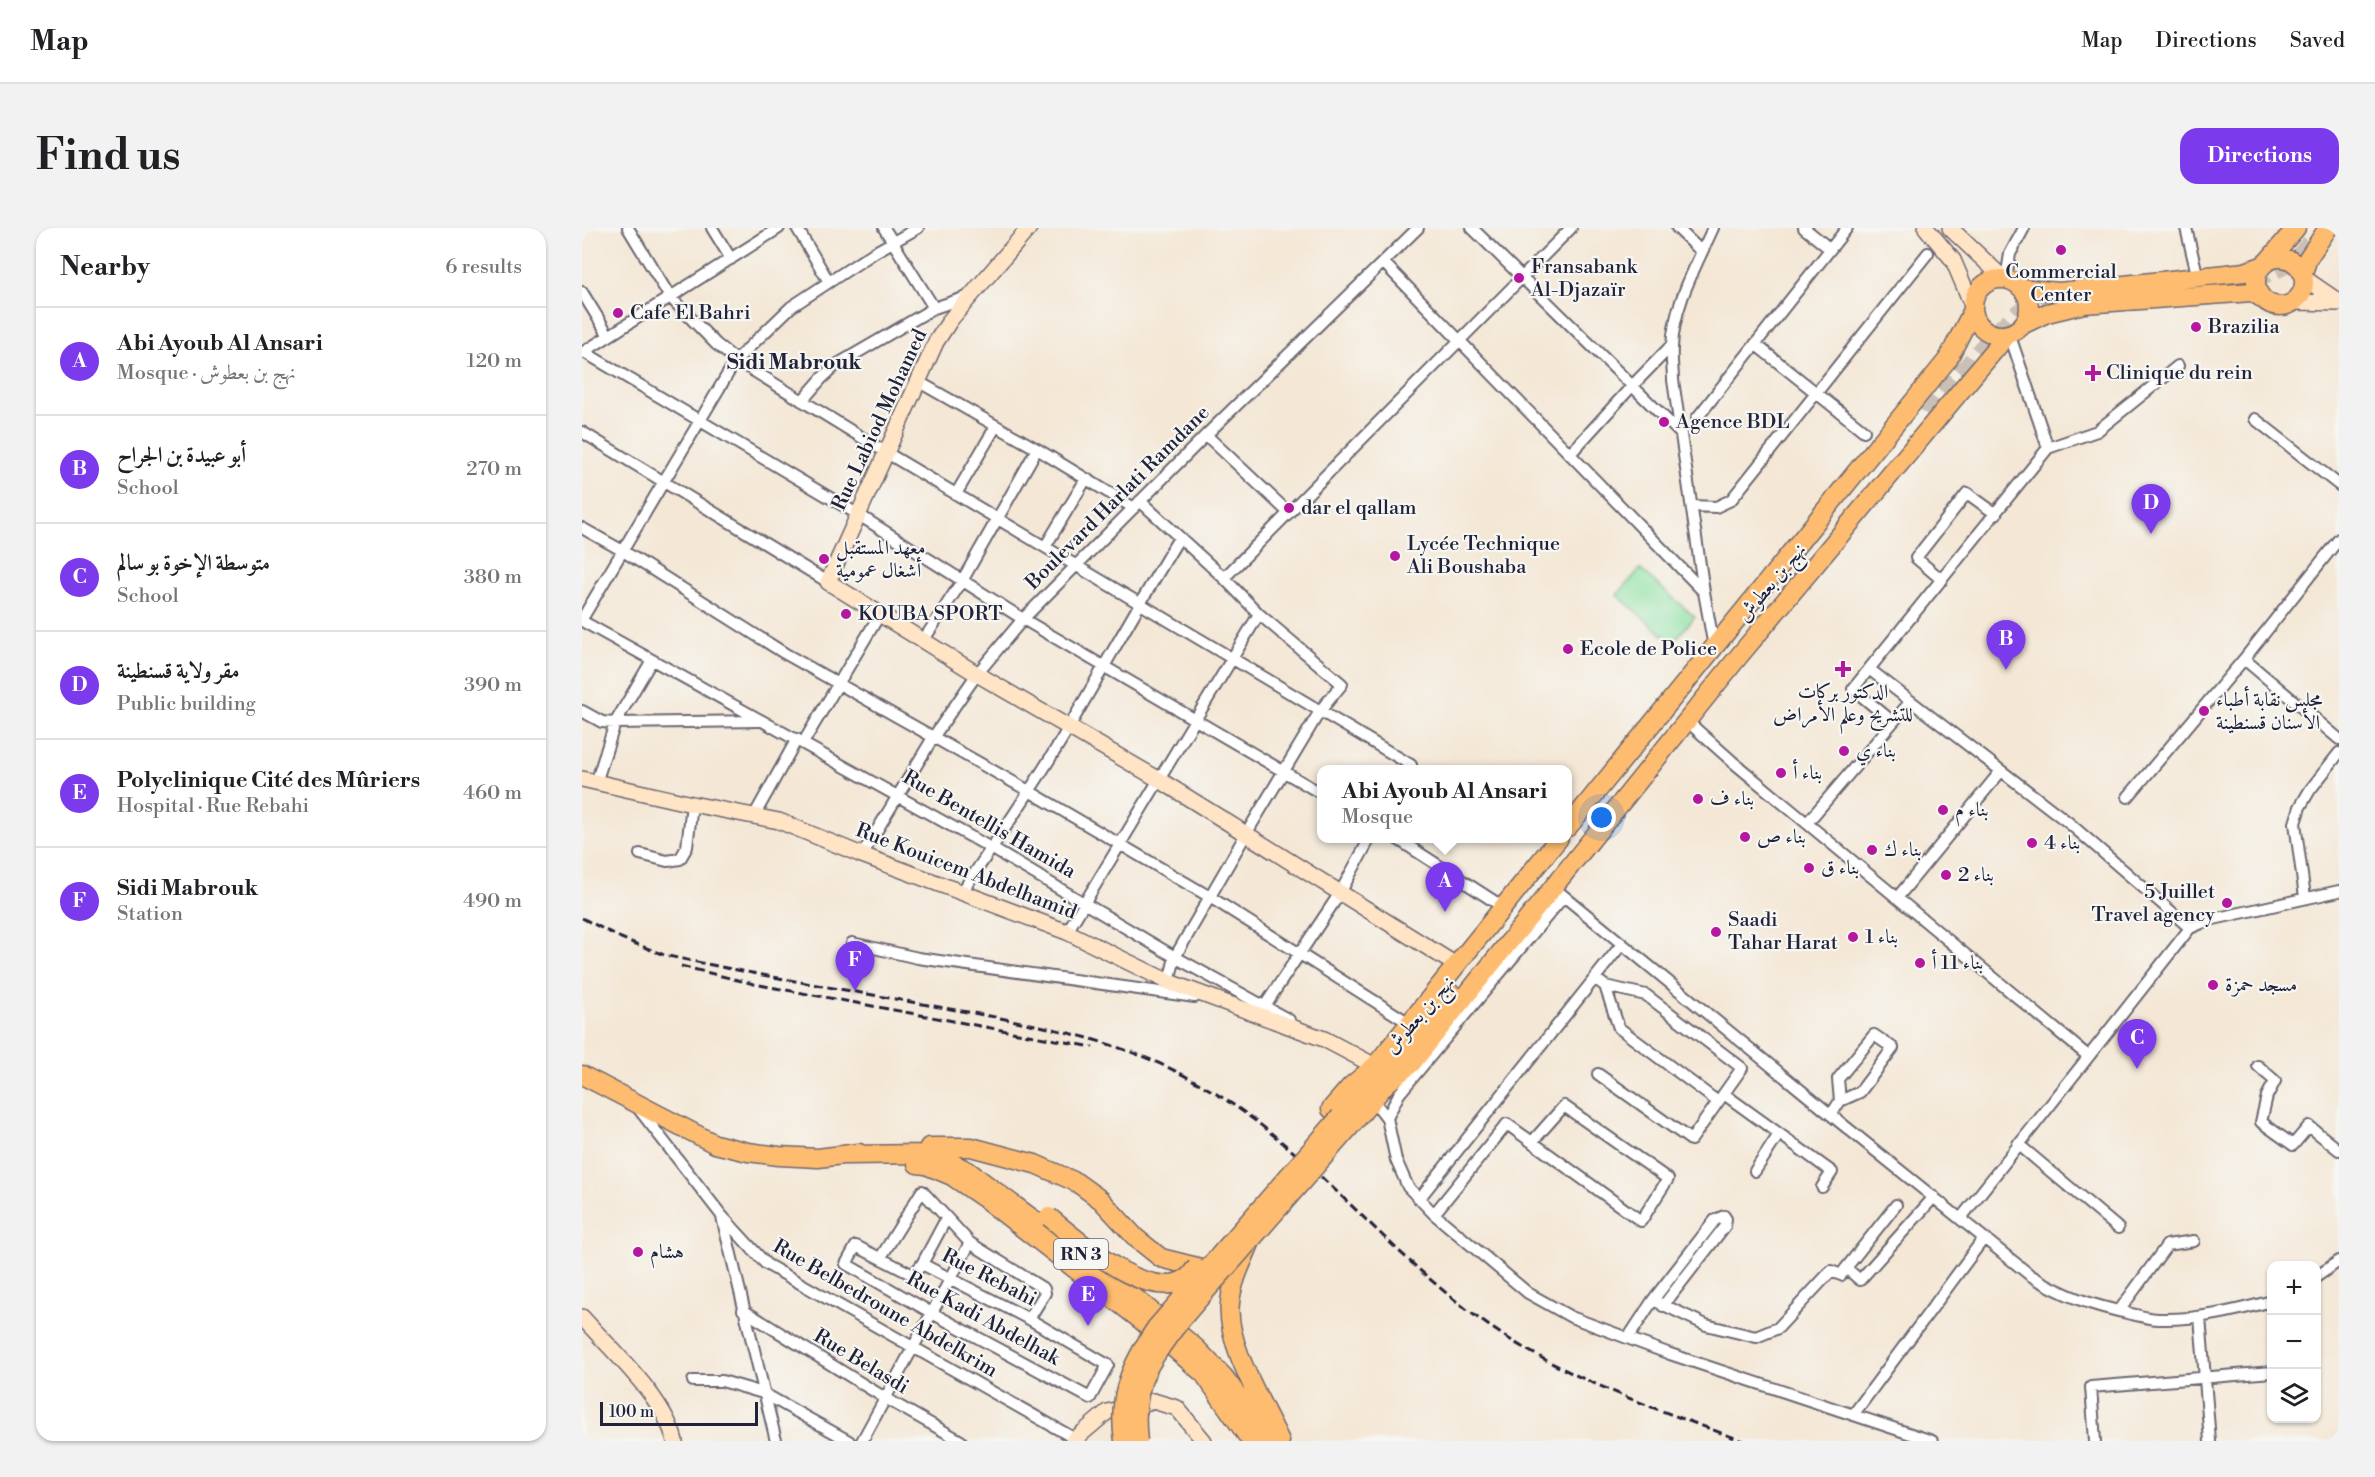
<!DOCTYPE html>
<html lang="en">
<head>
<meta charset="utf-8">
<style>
	:root { --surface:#fff; --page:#f2f2f2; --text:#202124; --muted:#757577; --line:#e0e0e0; --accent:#7c3aed }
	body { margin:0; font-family:"Libre Bodoni",Amiri,serif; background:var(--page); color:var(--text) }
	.controls { position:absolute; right:18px; bottom:18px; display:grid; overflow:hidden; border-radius:12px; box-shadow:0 2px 4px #0004 }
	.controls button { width:54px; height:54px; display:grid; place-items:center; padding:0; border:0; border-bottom:2px solid var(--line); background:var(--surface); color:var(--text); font:30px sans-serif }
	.scale { position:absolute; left:18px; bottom:15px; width:158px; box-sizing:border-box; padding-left:6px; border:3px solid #22223b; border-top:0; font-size:16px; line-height:21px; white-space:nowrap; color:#22223b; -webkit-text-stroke:4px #f6f6f2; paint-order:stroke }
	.you { position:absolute; left:1020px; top:590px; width:21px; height:21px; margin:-15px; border:4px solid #fff; border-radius:50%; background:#1a73e8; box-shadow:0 0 0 9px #1a73e833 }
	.badge { display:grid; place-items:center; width:39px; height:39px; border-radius:50%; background:var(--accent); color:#fff; font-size:20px; font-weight:700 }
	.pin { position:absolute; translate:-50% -50px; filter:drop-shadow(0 2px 3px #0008) }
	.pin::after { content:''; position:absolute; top:32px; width:21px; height:18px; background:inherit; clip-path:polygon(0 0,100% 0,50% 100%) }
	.popup { position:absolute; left:735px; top:537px; width:255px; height:78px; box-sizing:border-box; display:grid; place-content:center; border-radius:12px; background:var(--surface); filter:drop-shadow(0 2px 4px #0005); font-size:20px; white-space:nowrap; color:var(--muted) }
	.popup b { font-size:22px; color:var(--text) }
	.popup::after { content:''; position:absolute; left:50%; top:100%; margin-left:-12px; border:12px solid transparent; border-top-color:var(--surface) }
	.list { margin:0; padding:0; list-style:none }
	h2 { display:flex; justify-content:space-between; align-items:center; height:78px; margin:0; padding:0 24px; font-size:26px }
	h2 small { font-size:20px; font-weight:400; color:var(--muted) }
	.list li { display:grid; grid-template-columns:39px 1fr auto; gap:18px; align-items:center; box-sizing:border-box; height:108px; padding:0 24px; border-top:2px solid var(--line) }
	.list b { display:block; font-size:22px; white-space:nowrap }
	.list p { margin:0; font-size:20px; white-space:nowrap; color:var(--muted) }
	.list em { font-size:20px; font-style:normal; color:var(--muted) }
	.icon { flex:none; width:33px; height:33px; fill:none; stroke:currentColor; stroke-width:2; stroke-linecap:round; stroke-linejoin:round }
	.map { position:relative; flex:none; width:1757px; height:1213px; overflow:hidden; border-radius:18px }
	header { display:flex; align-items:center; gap:36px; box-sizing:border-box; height:84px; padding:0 30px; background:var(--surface); border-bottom:2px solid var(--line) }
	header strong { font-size:28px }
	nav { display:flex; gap:33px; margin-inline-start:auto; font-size:21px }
	.intro { display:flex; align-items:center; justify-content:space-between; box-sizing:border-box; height:144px; padding:0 36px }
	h1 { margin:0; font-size:42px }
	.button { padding:15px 27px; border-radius:18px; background:var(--accent); color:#fff; font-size:21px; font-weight:700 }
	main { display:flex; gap:36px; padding:0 36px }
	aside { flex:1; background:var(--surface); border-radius:18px; box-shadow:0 2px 4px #0004 }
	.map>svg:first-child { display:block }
	.green { fill:#8de1a2; stroke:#58826e; stroke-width:1.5 }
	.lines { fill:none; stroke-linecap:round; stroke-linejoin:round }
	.primary-tunnel { stroke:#cac0b6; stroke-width:18; stroke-dasharray:18 9; stroke-linecap:butt }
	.street-casing { stroke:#6c6771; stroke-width:14 }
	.secondary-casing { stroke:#6c6771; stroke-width:18 }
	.primary-casing { stroke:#6c6771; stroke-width:21 }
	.street { stroke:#fff; stroke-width:10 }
	.secondary { stroke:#ffe4c6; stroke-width:15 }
	.primary { stroke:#febc70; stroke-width:18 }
	.rail { stroke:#22223b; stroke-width:3; stroke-dasharray:9 4.5; stroke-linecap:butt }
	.primary-bridge-casing { stroke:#6c6771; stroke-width:21; stroke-linecap:butt }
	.primary-bridge { stroke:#febc70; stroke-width:18 }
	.poi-dot { fill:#b5179e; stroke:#f6f6f2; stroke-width:2 }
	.labels { text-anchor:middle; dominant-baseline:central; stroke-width:4.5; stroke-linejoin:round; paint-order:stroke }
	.shield { fill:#f6f6f2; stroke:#626272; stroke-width:1.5 }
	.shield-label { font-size:18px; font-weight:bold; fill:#22223b }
	.poi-label { font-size:20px; fill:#22223b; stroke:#f6f6f2; text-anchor:start }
	.street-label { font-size:20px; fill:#22223b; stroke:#f6f6f2 }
	.neighbourhood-label { font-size:21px; font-weight:bold; fill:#22223b; stroke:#f6f6f2 }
</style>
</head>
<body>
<header>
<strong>Map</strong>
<nav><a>Map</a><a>Directions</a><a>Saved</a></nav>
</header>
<div class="intro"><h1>Find us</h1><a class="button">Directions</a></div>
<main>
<aside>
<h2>Nearby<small>6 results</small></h2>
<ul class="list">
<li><span class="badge">A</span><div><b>Abi Ayoub Al Ansari</b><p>Mosque · نهج بن بعطوش</p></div><em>120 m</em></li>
<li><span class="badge">B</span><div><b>أبو عبيدة بن الجراح</b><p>School</p></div><em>270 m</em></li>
<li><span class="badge">C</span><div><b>متوسطة الإخوة بو سالم</b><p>School</p></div><em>380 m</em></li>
<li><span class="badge">D</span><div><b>مقر ولاية قسنطينة</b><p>Public building</p></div><em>390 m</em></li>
<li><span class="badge">E</span><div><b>Polyclinique Cité des Mûriers</b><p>Hospital · Rue Rebahi</p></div><em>460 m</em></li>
<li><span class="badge">F</span><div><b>Sidi Mabrouk</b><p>Station</p></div><em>490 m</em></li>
</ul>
</aside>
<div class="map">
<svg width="1757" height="1213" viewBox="0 0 1757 1213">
	<rect width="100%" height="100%" fill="#f6f6f2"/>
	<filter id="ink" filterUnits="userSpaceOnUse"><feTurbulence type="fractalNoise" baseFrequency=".0167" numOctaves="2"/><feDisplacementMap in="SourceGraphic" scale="12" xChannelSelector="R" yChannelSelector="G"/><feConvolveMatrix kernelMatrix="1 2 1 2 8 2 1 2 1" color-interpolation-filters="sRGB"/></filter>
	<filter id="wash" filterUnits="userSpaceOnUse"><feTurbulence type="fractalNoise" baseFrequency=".008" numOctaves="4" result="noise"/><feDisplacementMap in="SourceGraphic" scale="24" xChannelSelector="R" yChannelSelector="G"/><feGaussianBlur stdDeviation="1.35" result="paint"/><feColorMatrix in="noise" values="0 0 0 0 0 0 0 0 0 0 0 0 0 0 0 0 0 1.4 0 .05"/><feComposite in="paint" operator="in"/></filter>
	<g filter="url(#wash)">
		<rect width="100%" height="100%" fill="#f4e7d5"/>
		<!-- green -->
		<path class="green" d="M1058,341L1113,389L1090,415L1035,367Z"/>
	</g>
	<g filter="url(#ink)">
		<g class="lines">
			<!-- primary-tunnel -->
			<path class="primary-tunnel" d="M1642,55L1676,51L1715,31L1732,10
				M1345,187L1410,108L1437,84L1484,73"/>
			<!-- street casing -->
			<g class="street-casing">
				<path id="street" d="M46,0L88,69L134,116L154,132L305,225L829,537L826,542
					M130,0L149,31
					M215,0L247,54
					M302,0L352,80
					M890,0L1098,205
					M1095,0L1120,24
					M1131,0C1114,38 1091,78 1090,120C1089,130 1091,142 1091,152L1122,364L1132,419
					M1222,0L1248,21
					M1604,0L1616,50
					M801,34L1122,364
					M1424,51L1428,26L1442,0
					M0,64L27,108
					M1427,105L1466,220
					M1173,116L1282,203
					M2,124L277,287L441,391L740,566
					M0,125L197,0
					M1596,138L1515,203L1466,220L1287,441L1487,595L1608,700
					M337,154L455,221L552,280
					M220,173L240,150L254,137L352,80L388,68
					M1115,190L1265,0
					M1673,191L1757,257
					M0,204L246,354
					M624,207L707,285
					M988,226L1050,158L1089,118
					M374,266L414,198
					M558,273L642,350L677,386L760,456L738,483L664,606L593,729L587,754
					M1110,278L1134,279L1149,272L1346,25
					M0,300L41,323L202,425L447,563L628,669L827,795
					M1757,311L1662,431L1757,511
					M463,319L504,251
					M642,350L989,0
					M1360,352L1334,330L1385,265L1414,286
					M0,391L154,132L209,79L293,24L336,0
					M0,393L409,620L593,729L707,792
					M341,413L380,353L455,221
					M1287,441L1271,461L1311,494
					M0,483L20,494L33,495L177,493
					M1105,493L1151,534L1506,828
					M221,515L298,386
					M14,555L33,495L70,432
					M1546,569L1662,431
					M172,588L215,511
					M1225,595L1329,473
					M814,610L921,679
					M58,626L85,633L98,631L105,619L110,576
					M280,627L352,508L395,446L441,391L624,207L836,0
					M972,660L1249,887L1448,1047C1482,1068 1511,1078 1550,1086C1558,1088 1568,1091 1577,1091C1615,1092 1653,1083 1690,1073
					M380,664C416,610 454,556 487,499C524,436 559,372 597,310
					M1723,669L1713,595L1718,579L1728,562L1757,525
					M1315,670L1419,543
					M485,704L677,386
					M270,715L336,730L613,769
					M1013,750L1023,758L1064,767L1160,840L1109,912L1016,846
					M1023,758L1037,800L1136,874
					M682,784V779L758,665L788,610
					M1676,838L1693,853L1685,868L1679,894L1711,917L1727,898L1757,922
					M1142,866L1250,944L1240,959
					M791,872L805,890L814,932L826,959L852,986L946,1065L989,1089L1088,1126L1350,1213
					M56,880L140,988L184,1036L497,1213
					M1249,887L1258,873L1278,864L1311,820L1292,807L1256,851L1258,873
					M805,890L817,866L982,668
					M1436,916L1536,1000
					M1173,943L1197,906
					M837,971L1040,716
					M852,986L925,896L1059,993L1086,951L982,878L950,914
					M140,989L194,1213
					M1379,990L1608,700L1627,692L1757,663
					M274,1018L331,1047L340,1036L447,1091L526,1137L508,1170L350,1085L264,1036Z
					M299,1029L340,963L388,1015L462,1061L463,1065L447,1091
					M340,1036L364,991
					M1264,1040L1314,977
					M1734,1049L1757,1033
					M1071,1072L1133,992L1142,988L1144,991L1143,998L1081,1078
					M161,1082L303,1170L379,1213
					M1537,1083L1585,1017L1612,1013
					M1618,1089L1628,1213
					M1046,1110L1071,1072L1124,1097L1174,1109L1196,1100L1249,1043L1259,1047L1264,1040L1278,1052L1352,969
					M111,1153H140L181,1165L267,1213
					M1271,1187L1402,1010
					M280,1213L388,1015
					M1513,1213L1509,1159L1690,1144"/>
			</g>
			<!-- secondary casing -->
			<g class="secondary-casing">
				<path id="secondary" d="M447,0L369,91L354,114L246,354L395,446L576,551L874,737
					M1344,0L1371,32L1391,79
					M1368,0L1422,51
					M1722,50L1757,74
					M1713,74L1757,75
					M0,551L110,576L197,593L280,627L485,704L587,754L742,811L793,838
					M0,1089C30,1123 82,1169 93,1213
					M491,1213L525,1184L571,1173L595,1180L622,1213"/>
			</g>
			<!-- primary casing -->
			<g class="primary-casing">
				<path id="primary" d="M1674 54a24 24 0 1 1 48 0a24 24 0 1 1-48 0Z
					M1685,34L1714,0
					M1721,45L1726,30L1746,0
					M1391 79a28 28 0 1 1 56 0a28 28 0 1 1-56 0Z
					M1439,60L1477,64L1663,44L1680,38
					M1440,97L1465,85L1502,76L1670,64L1681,71
					M986,599L1366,131L1391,82
					M0,847L133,916L166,924L197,928L236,930L277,925
					M807,849L812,836L870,766
					M749,881L769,858L793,838L977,610
					M758,889L783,862L790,845
					M772,894L804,856L829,836L1157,428L1426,106
					M347,919H389L453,936L494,954L519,972L554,1010L579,1030L615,1039
					M265,927L344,926L364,932L386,943L513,1037L614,1120L642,1149L664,1179L684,1213
					M335,936L344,937L370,948L402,970L560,1093L622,1146L669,1213
					M669,1013C661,1033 650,1053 648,1075C643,1115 681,1176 698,1213"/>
			</g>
			<!-- street -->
			<use href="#street" class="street"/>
			<!-- secondary -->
			<use href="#secondary" class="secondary"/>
			<!-- primary -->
			<use href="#primary" class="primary"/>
			<!-- rail -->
			<path class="rail" d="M0,690L39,710L82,727C173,747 265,762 357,779C442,794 529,808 607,850C717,908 793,1013 892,1087C972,1147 1067,1178 1161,1213
				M99,738L172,756L511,819"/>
			<!-- primary-bridge casing -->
			<g class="primary-bridge-casing">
				<path id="primary-bridge" d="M467,989C496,1012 566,1077 605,1050C608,1048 611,1043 614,1040
					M542,1213C535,1167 549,1137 574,1100L758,889
					M556,1213C553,1187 554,1161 567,1138C588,1101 619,1069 646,1038C688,990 730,942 772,894"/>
			</g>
			<!-- primary-bridge -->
			<use href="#primary-bridge" class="primary-bridge"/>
		</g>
	</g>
	<!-- markers -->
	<g class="poi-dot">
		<circle cx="1479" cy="22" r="6"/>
		<circle cx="937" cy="50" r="6"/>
		<circle cx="36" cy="85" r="6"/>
		<circle cx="1614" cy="99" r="6"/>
		<path d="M1508 136h6v6h6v6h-6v6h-6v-6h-6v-6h6z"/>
		<circle cx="1082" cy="194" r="6"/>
		<circle cx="707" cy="280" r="6"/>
		<circle cx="813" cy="328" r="6"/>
		<circle cx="242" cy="331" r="6"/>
		<circle cx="264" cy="386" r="6"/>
		<circle cx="986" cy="421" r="6"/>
		<path d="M1258 432h6v6h6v6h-6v6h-6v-6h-6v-6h6z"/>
		<circle cx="1622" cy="483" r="6"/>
		<circle cx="1262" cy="523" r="6"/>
		<circle cx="1199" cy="545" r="6"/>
		<circle cx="1116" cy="571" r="6"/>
		<circle cx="1361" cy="582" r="6"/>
		<circle cx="1163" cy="609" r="6"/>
		<circle cx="1450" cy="615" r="6"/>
		<circle cx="1290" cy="622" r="6"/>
		<circle cx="1227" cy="640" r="6"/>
		<circle cx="1364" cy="647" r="6"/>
		<circle cx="1645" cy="675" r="6"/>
		<circle cx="1134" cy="704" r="6"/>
		<circle cx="1271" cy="709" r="6"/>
		<circle cx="1338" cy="735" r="6"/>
		<circle cx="1631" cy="757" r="6"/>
		<circle cx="56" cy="1024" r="6"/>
	</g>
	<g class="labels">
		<!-- shield labels -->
		<rect class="shield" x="472" y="1011" width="54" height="30" rx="4.5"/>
		<g class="shield-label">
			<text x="499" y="1026">RN 3</text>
		</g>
		<!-- poi labels -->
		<g class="poi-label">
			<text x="949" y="39">Fransabank<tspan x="949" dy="23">Al-Djazaïr</tspan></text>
			<text x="1479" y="44" text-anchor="middle">Commercial<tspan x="1479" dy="23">Center</tspan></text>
			<text x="48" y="85">Cafe El Bahri</text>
			<text x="1626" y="99">Brazilia</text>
			<text x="1524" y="145">Clinique du rein</text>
			<text x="1094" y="194">Agence BDL</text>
			<text x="719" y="280">dar el qallam</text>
			<text x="825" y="316">Lycée Technique<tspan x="825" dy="23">Ali Boushaba</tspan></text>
			<text x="254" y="320">معهد المستقبل<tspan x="254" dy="23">أشغال عمومية</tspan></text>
			<text x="276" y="386">KOUBA SPORT</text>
			<text x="998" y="421">Ecole de Police</text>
			<text x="1261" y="464" text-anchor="middle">الدكتور بركات<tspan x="1261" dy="23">للتشريح وعلم الأمراض</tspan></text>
			<text x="1634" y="472">مجلس نقابة أطباء<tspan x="1634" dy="23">الأسنان قسنطينة</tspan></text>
			<text x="1274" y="523">بناء ي</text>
			<text x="1211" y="545">بناء أ</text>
			<text x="1128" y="571">بناء ف</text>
			<text x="1373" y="582">بناء م</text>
			<text x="1175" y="609">بناء ص</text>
			<text x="1462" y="615">بناء 4</text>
			<text x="1302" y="622">بناء ك</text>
			<text x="1239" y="640">بناء ق</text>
			<text x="1376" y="647">بناء 2</text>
			<text x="1633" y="664" text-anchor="end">5 Juillet<tspan x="1633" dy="23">Travel agency</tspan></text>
			<text x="1146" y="692">Saadi<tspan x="1146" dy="23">Tahar Harat</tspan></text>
			<text x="1283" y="709">بناء 1</text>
			<text x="1350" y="735">بناء 11 أ</text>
			<text x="1643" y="757">مسجد حمزة</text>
			<text x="68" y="1024">هشام</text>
		</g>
		<!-- street labels -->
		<g class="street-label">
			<text transform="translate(298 192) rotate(-65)">Rue Labiod Mohamed</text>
			<text transform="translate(536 270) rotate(-45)">Boulevard Harlati Ramdane</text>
			<text transform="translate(1190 355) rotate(-50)">نهج بن بعطوش</text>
			<text transform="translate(407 597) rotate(30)">Rue Bentellis Hamida</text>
			<text transform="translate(384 644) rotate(21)">Rue Kouicem Abdelhamid</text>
			<text transform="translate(838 787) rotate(-49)">نهج بن بعطوش</text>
			<text transform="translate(407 1050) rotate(27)">Rue Rebahi</text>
			<text transform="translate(303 1081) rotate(30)">Rue Belbedroune Abdelkrim</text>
			<text transform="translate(401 1091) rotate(29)">Rue Kadi Abdelhak</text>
			<text transform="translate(279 1134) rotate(31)">Rue Belasdi</text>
		</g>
		<!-- neighbourhood labels -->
		<g class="neighbourhood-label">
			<text x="212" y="135">Sidi Mabrouk</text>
		</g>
	</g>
</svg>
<div class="controls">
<button>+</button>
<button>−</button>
<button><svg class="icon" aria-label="layers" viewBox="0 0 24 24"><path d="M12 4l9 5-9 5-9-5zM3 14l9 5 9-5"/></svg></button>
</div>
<div class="scale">100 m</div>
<div class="you"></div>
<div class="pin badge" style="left:863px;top:684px">A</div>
<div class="popup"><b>Abi Ayoub Al Ansari</b>Mosque</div>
<div class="pin badge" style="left:1424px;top:442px">B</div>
<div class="pin badge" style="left:1555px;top:841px">C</div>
<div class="pin badge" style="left:1569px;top:306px">D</div>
<div class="pin badge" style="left:506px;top:1098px">E</div>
<div class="pin badge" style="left:273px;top:763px">F</div>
</div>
</main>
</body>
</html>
